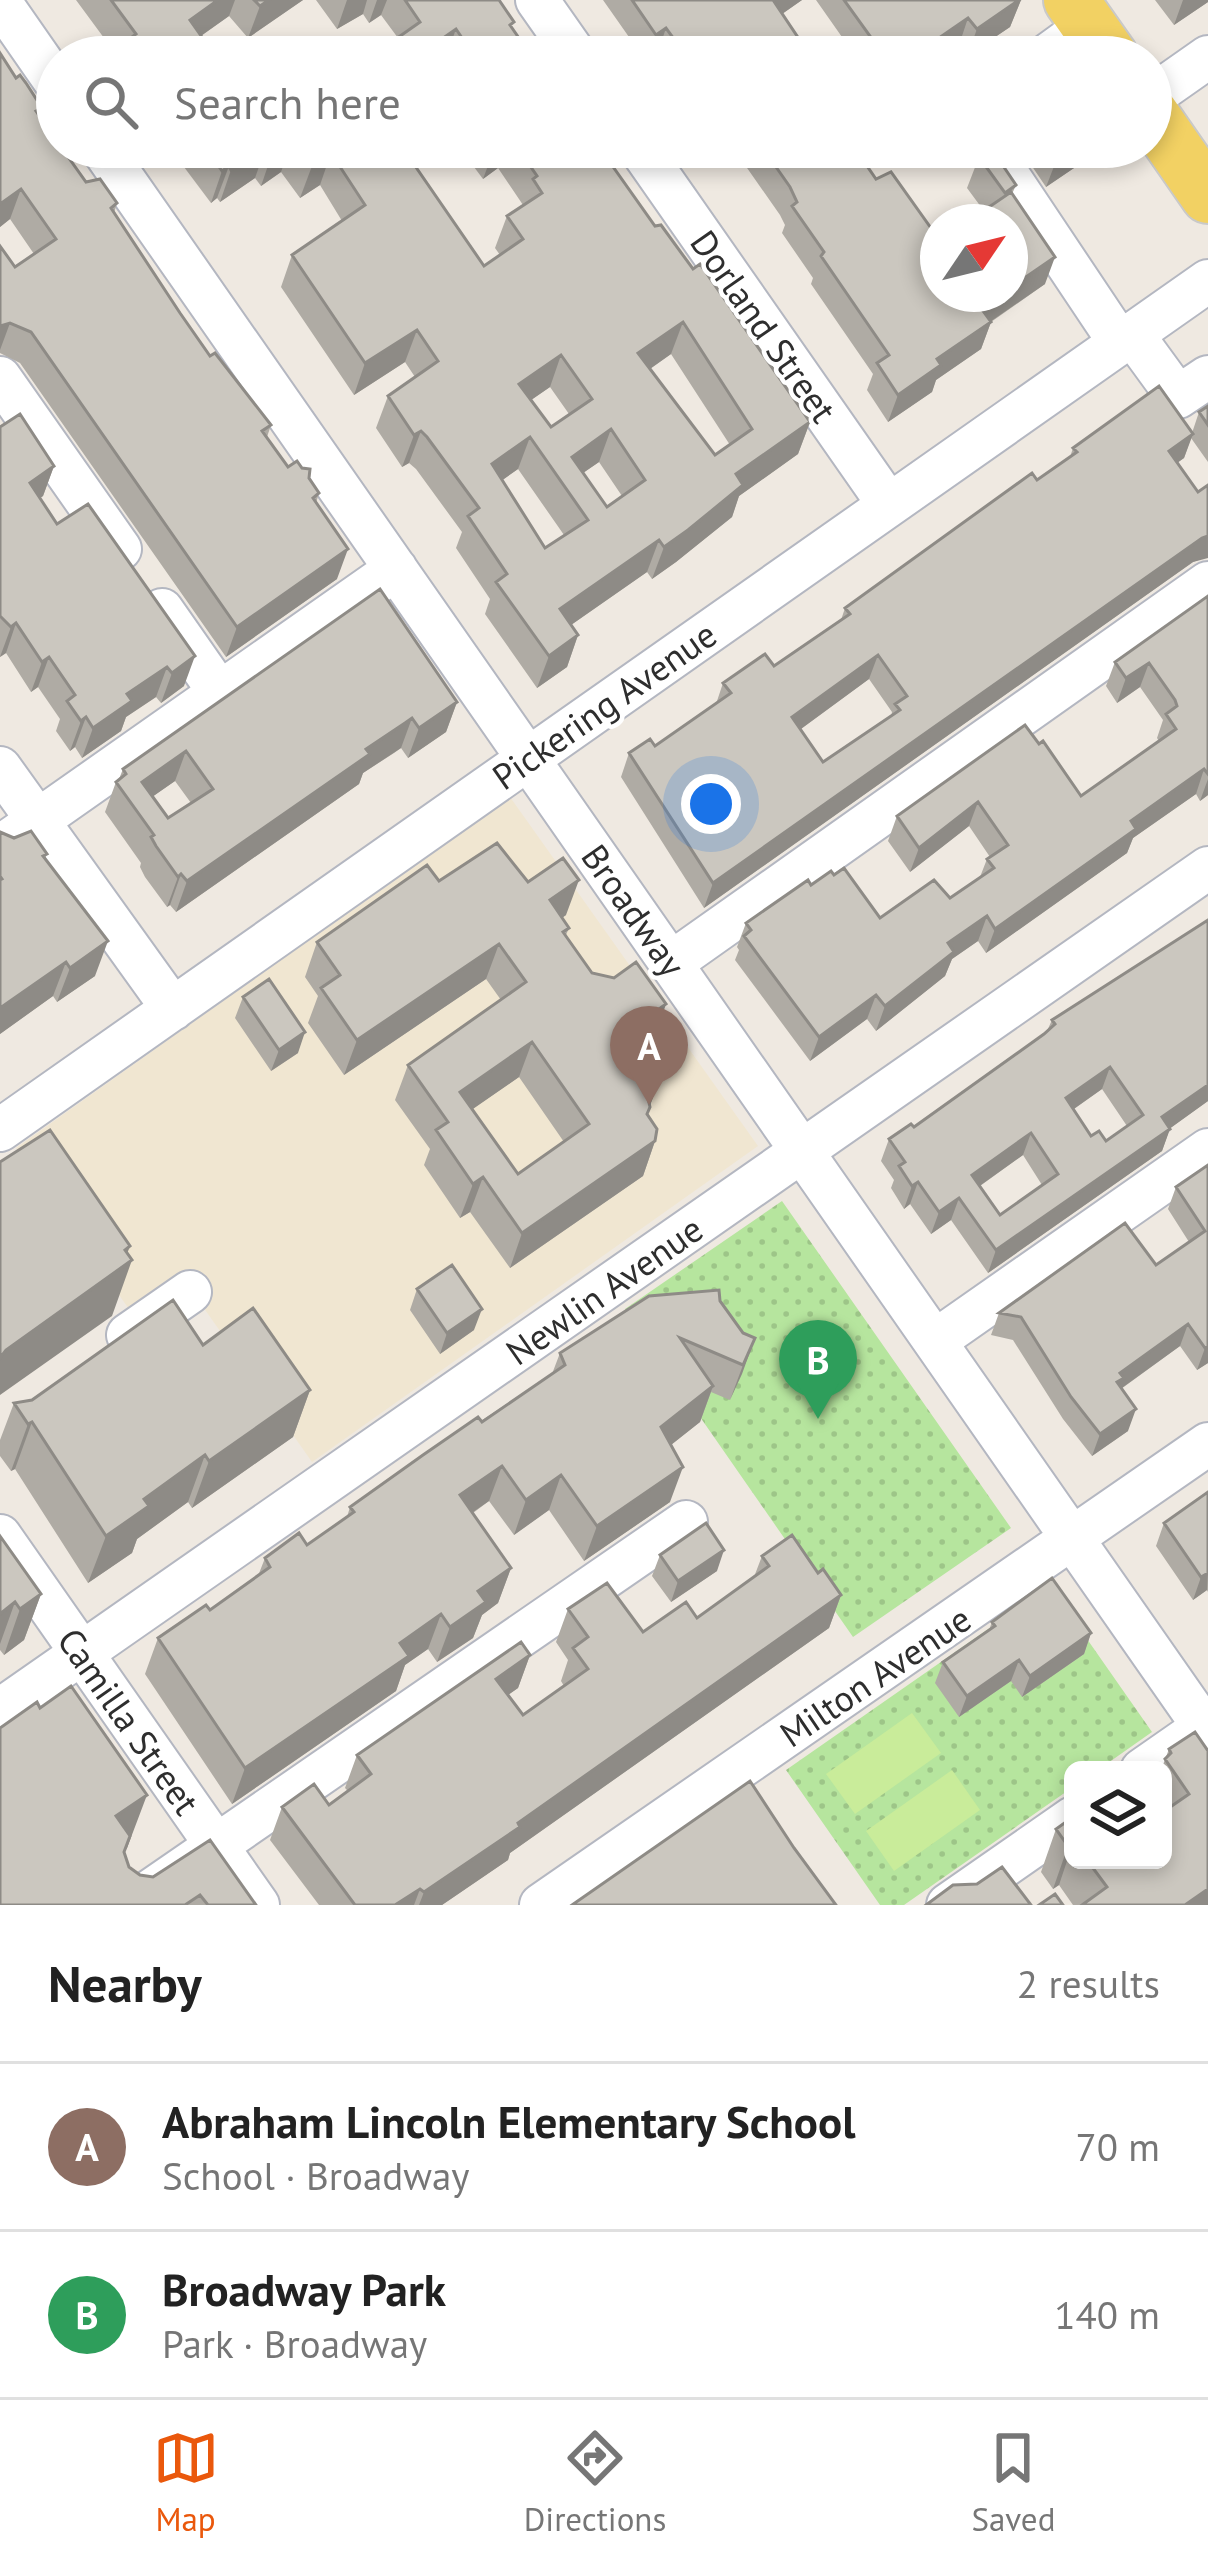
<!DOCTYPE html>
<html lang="en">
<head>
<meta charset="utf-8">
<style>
	:root { --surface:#fff; --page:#f6f6f6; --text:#222; --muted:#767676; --line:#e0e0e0; --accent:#ea580c }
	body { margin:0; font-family:"PT Sans",sans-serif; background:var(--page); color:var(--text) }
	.controls { position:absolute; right:36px; bottom:36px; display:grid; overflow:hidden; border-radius:18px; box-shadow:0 6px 18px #0003 }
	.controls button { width:108px; height:108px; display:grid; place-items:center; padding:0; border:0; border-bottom:3px solid var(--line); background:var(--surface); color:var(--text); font:60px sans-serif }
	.compass { position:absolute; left:920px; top:204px; width:108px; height:108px; border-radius:50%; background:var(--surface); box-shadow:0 6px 18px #0003; rotate:55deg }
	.you { position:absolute; left:711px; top:804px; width:42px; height:42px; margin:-30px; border:9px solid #fff; border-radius:50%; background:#1a73e8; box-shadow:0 0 0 18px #1a73e833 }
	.badge { display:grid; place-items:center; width:78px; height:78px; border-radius:50%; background:var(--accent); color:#fff; font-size:39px; font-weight:700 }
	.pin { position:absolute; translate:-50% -99px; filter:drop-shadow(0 3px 6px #0008) }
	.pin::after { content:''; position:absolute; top:63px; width:42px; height:36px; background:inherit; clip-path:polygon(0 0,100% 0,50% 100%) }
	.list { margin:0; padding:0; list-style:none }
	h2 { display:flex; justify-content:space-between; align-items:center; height:156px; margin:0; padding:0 48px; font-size:51px }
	h2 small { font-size:39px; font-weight:400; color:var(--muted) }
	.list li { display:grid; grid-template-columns:78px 1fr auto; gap:36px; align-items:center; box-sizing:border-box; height:168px; padding:0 48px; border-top:3px solid var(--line) }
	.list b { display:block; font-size:45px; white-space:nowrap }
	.list p { margin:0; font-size:39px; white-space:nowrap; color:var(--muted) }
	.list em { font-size:39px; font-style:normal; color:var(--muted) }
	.icon { flex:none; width:66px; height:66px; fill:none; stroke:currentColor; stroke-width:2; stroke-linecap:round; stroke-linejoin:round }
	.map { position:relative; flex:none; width:1208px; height:1905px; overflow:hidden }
	.search { position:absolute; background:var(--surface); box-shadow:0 6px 18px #0003; left:36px; right:36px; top:36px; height:132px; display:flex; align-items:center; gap:30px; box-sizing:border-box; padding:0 42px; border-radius:66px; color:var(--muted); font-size:45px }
	.sheet { height:492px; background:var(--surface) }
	nav { display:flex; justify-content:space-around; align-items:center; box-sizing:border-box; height:168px; border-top:3px solid var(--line); background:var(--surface); font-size:33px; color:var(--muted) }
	nav a { display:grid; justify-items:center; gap:6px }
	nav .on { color:var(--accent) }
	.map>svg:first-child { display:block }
	.education { fill:#f0e6d1 }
	.park { fill:url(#park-dots) }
	.pitch { fill:#c9ec9a }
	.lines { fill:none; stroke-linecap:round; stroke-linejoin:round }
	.minor-casing { stroke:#b4b7c1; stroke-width:46 }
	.major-casing { stroke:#c9c9c9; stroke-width:58 }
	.minor { stroke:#fff; stroke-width:42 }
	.major { stroke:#f2d163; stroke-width:54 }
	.wall { fill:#afaba4; fill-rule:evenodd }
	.shaded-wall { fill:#8e8b86 }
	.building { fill:#cbc7bf; stroke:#8e8b86; stroke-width:3; fill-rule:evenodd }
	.labels { text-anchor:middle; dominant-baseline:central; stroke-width:9; stroke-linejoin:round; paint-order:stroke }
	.street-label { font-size:36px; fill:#2e2e2e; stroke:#fff }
</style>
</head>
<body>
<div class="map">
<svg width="1208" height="1905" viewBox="0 0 1208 1905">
	<defs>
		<pattern id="park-dots" width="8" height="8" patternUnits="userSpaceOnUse" patternTransform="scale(3)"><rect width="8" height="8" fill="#b6e59e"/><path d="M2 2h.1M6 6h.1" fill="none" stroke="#9dc588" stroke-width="1.8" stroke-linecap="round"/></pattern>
	</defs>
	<rect width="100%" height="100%" fill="#efe9e1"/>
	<!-- education -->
	<path class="education" d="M510,797L758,1146L312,1462L182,1277L131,1312L16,1148Z"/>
	<!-- park -->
	<path class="park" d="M782,1201L1011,1528L853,1637L625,1309Z
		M1050,1586L1152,1732L1098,1770H1073V1787L904,1905H880L786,1770Z"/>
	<!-- pitch -->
	<path class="pitch" d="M912,1713L941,1753L855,1814L826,1774Z
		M952,1770L980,1810L894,1871L866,1831Z"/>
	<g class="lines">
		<!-- minor casing -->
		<g class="minor-casing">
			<path id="minor" d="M537,0L577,57
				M0,2L57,84
				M1045,57L1089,25
				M1151,97L1208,57
				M101,147L1208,1733
				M639,147L889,505
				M989,147L1120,343
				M1132,334L1178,397L1208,377
				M0,378L120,549
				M162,610L220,693
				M0,768L173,1009
				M0,847L396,569
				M671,963L1208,583
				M0,1130L1208,281
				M128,1335L190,1292
				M935,1341L1208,1150
				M0,1536L258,1905
				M0,1710L1208,868
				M1142,1770L1208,1724
				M130,1905L686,1522
				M541,1905L1208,1444
				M948,1905L1073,1818"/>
		</g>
		<!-- major casing -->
		<g class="major-casing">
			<path id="major" d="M1071,0L1111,57
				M1151,114L1208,196"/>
		</g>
		<!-- minor -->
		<use href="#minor" class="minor"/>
		<!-- major -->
		<use href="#major" class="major"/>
	</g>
	<!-- wall -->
	<path class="wall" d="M76,0H303L248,38L229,16L201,36L216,57H118Z
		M316,0H499L512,28L532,57H388L393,41L398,38L381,15L369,23L363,14L337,29Z
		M603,0H802L782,14L801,42L796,57H658L657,55L643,57Z
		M816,0H1021L1010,27L967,56L959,45L941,57H856Z
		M1155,0H1208V2L1174,25Z
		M0,53L16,78L42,108L39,115L86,182L117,203L114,213L180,313L210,356L271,425L267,437L288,467L309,478L319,493L316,503L337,579L226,657L20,363L0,353V246L15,267L34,254L10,219L0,227Z
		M169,147H426L410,159L484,266L500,255L495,248L507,216L523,205L498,168L483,179L459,147H599L655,226L693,269L810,422L798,454L739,496L732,517L676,562L652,579L647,572L571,625L578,635L567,667L537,688L485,614L490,599L456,548L462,532L416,469L409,463L402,467L376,428L388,396L415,377L405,362L354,395L281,287L292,255L342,221L320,185L300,198L281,172L261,186L255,178L220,202L217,198L211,203ZM671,354L730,445L715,455L650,369ZM550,387L569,414L551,427L531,400ZM599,462L622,496L607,507L583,473ZM518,469L564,535L545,548L502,480Z
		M728,147H831L938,294L984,211L967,188L979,157L1016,185L1012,194L1045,284L991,322L981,349L936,380L932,392L888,422L867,390L873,374L811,284L813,278L782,233L785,225L780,215L738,155L735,158Z
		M1019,147H1105L1046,187Z
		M1208,406V462L1191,438L1184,458L1177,463L1204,558L1193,562L704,908L621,777L629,753L655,746L716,704L723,683L774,666L841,620L845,608L1070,457L1073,448L1192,433L1199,412ZM869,679L892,712L891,717L823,762L801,729Z
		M0,427L54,466L43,496L40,498L57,524L184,686L161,703L156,697L126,717L121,731L82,758L75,747L70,751L56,731L60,719L38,687L31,692L6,653L0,657Z
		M380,589L457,702L446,732L408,758L401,748L394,753L363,773L359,784L176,912L170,905L167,907L145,877L140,867L141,863L105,812L116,782L119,779L123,769ZM175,781L191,803L168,818L153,796Z
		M1208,596V795L1200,801L1196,794L1133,838L1127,853L986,953L978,941L952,959L945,976L876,1031L867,1019L810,1061L735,960L739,950L737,947L746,923L811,885L880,918L950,898L980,877L987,859L990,857L969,826L910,872L888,841L897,816L1039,744L1081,796L1159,741L1157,738L1163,720L1140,687L1117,703L1106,686L1115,662Z
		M0,832L47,854L45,859L95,976L57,1002L53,996L0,1034Z
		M439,881L528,882L566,915L562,918L569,928L566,935L592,973L666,1004L653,1039L637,1050L659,1081L647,1114L655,1141L643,1176L510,1268L470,1212L460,1218L424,1165L430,1149L395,1100L408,1065L501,1000L486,979L344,1075L308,1023L318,996L305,977L317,942ZM519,1077L564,1142L518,1174L472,1109Z
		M1208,920V1101L1170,1128L1162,1151L988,1273L951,1220L931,1234L910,1204L904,1209L891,1188L894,1180L881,1161L889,1139L914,1127L1047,1031L1052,1020ZM1102,1089L1127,1126L1106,1141L1091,1136L1074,1109ZM1023,1155L1042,1185L1000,1215L980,1186Z
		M243,997L298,1053L271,1071L235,1018Z
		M1208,1165V1363L1197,1370L1180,1346L1121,1389L1128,1431L1092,1456L1063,1419L1013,1340L991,1335L999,1313L1156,1265L1189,1242L1168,1209L1176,1187Z
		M417,1289L474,1330L440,1354L410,1310Z
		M720,1301L743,1333L755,1338L730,1400L711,1392L700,1422L671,1445L670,1502L584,1561L549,1510L514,1535L489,1501L473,1513L511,1568L498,1603L482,1615L473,1638L437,1662L428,1649L405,1665L396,1691L232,1804L145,1674L158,1638L210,1610L258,1576L265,1558L307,1545L347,1517L350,1507L552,1374L560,1353Z
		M203,1345L310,1390L293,1437L192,1508L188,1502L137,1539L132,1553L88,1583L15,1469L11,1471L0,1456V1440L14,1403L32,1400Z
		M1208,1492V1592L1207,1590L1193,1600L1156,1546L1164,1523Z
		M0,1536L41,1594L24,1640L4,1655L0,1650Z
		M660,1555L717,1571L671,1602L652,1576Z
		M762,1556L818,1573L841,1595L829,1628L510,1853L508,1860L442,1905H319L270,1840L282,1807L329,1805L348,1791L345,1788L357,1755L530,1655L518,1688L508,1695L523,1715L564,1686L561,1681L568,1660L556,1642L568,1609L643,1632L697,1618L754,1577Z
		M992,1622L1091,1633L1084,1654L1022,1697L1011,1681L959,1717L935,1683L943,1662L989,1630Z
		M1169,1749L1208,1751V1905H1073L1059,1885L1053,1889L1041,1872L1056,1829L1073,1817V1860H1163V1770H1161Z
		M127,1848L124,1852L129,1867L140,1875L256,1905H0Z"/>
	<!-- shaded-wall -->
	<path class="shaded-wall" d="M218,0H235L229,16L178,52L190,20Z
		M269,0H303L248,38L260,6Z
		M347,0H367L363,14L337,29Z
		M377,0H387L381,15L369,23Z
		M773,0H802L762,28Z
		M1016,0H1021L1010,27L967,56L977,29Z
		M1183,0H1208V2L1174,25Z
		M968,18L959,45L941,57H918L920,51Z
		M666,28L657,55L649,57L656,35Z
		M456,29L446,57H416Z
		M801,42L796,57H787L789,51Z
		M266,147L255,178L220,202L231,170Z
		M283,147H290L281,172L261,186L272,154Z
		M398,147H426L388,175Z
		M495,147H506L498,168L483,179Z
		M1071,147H1105L1046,187L1058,156Z
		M331,153L320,185L300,198L312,166Z
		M229,166L217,198L211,203L222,171Z
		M21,189L10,219L0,227V204Z
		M1055,257L1045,284L971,335L981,308L1001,294H1010V288Z
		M683,322L671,354L627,385L638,353Z
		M991,322L981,349L936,380L932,392L888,422L898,395L937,359Z
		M10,323L0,350V326Z
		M417,330L405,362L354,395L365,363Z
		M561,355L550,387L508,416L519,384Z
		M810,422L798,454L739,496L732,517L676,562L652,579L664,547L736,474Z
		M611,429L599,462L564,486L572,457Z
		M421,431L409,463L402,467L414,435Z
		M1193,434L1184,458L1160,475L1169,451Z
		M530,437L518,469L480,496L492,464Z
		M54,466L43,496L19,513L30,483Z
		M1208,536V558L1193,562L704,908L713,883L1202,538Z
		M659,540L647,572L548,641L560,609Z
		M348,549L337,579L226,657L237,627Z
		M16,623L6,653L0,657L11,627Z
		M578,635L567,667L537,688L549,656Z
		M878,655L869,679L783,742L792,717Z
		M195,656L184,686L161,703L172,673Z
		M49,657L38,687L31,692L42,662Z
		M1149,663L1140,687L1117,703L1126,678Z
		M167,667L156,697L126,717L121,731L82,758L93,728L127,694Z
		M457,702L446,732L408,758L419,728Z
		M86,717L75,747L70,751L81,721Z
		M412,718L401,748L363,773L359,784L176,912L187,881L366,749Z
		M186,751L175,781L135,809L142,782Z
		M1204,769L1196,794L1133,838L1127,853L986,953L995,929L1131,821Z
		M1208,779V795L1200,801Z
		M978,802L969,826L910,872L919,848Z
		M181,874L170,905L167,907L178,877Z
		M579,880L566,915L537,935L550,900Z
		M987,916L978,941L952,959L945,976L876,1031L885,1006L948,943Z
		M108,941L95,976L57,1002L70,968Z
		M499,944L486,979L344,1075L357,1040Z
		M66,962L53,996L0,1034V1008Z
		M876,995L867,1019L810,1061L819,1037Z
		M666,1004L653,1039L612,1068L625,1033Z
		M305,1032L298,1053L271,1071L279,1050Z
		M532,1042L519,1077L447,1127L460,1092Z
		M1110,1067L1102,1089L1058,1120L1066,1098Z
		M659,1081L646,1116V1090Z
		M1208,1085V1101L1154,1140L1162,1117Z
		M1170,1129L1162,1151L988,1273L996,1250Z
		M1031,1133L1023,1155L964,1197L972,1175Z
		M655,1141L643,1176L510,1268L522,1233Z
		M483,1177L470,1212L460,1218L473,1184Z
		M918,1182L910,1204L904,1209L912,1186Z
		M959,1198L951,1220L931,1234L939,1212Z
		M130,1246L122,1267L132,1260L112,1316L0,1395V1358L6,1350Z
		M482,1309L474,1330L440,1354L447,1333Z
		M1188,1324L1180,1346L1119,1390L1109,1405L1120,1373Z
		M755,1338L742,1374L730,1400L743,1365Z
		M1208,1346V1363L1197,1370L1205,1348Z
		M713,1386L700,1422L648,1463L661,1427Z
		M310,1390L293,1437L192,1508L209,1461Z
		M1136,1409L1128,1431L1092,1456L1100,1434Z
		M32,1422L15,1469L11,1471L28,1424Z
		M205,1455L188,1502L137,1539L132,1553L88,1583L106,1536L144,1499Z
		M502,1466L489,1501L447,1530L460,1495Z
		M683,1467L670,1502L584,1561L597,1526Z
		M561,1475L549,1510L514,1535L526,1500Z
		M724,1550L717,1571L671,1602L678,1581Z
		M511,1568L498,1603L482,1615L473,1638L437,1662L450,1627L478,1591Z
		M1208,1573L1207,1590L1193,1600L1201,1577Z
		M41,1594L24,1640L4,1655L20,1609Z
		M841,1595L829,1628L510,1853L508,1860L442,1905H419L424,1892L518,1823Z
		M15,1602L0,1644V1614Z
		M441,1614L428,1649L405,1665L396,1691L232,1804L245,1768L400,1643Z
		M1091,1633L1084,1654L1022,1697L1030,1676Z
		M530,1655L518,1688L484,1712L496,1679Z
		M1019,1660L1011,1681L959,1717L967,1696Z
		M147,1795L127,1848L96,1869L116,1816Z
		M1073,1843L1059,1885L1053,1889L1068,1846Z
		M420,1889L414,1905H395Z
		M1208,1889V1905H1185Z"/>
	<!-- building -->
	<path class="building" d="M111,0H218L190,20L216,57H147L132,37L136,34Z
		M254,0H269L260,6Z
		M405,0H499L514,22L510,25L532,57H475L456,29L416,57H405L393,41L420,22Z
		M632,0H773L801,42L789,51L794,57H687L666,28L656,35Z
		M844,0H1019L977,29L968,18L920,51L925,57H885Z
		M1088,38L1101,57H1063L1062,56Z
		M0,53L16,78L20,75L26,83L42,108L36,111L57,141V147H61L86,182L100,179L117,203L111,208L180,313L210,356L215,353L271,425L262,431L288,467L297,461L302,468L310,469L309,478L319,493L313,498L348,549L237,627L31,332L10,323L0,326V246L15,267L56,239L21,189L0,204Z
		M205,147H265L231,170L229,166L222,171Z
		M267,147H283L272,154Z
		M298,147H402L484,266L523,239L507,216L542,193L533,179L537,176L517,147H599L655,226L661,225L693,269L700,264L810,422L736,474L743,485L688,530L664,547L659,540L560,609L578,635L549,656L496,582L507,574L468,516L479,508L427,437L421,431L414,435L388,396L438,361L417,330L365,363L292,255L365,205L331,153L312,166ZM683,322L752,429L715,455L638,353ZM561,355L592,399L551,427L519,384ZM611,429L645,480L607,507L572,457ZM530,437L588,520L545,548L492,464Z
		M762,147H831L837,155L848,147H854L876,179L891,172L938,238V294H1001L981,308L991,322L937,359L941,365L898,395L877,363L889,355L821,256L824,252L792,206L797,202L790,187Z
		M1052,147H1071L1058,156Z
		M991,148L1016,185L1005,193L979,157Z
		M1011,192L1055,257L1010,288V222H967Z
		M1159,386L1193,434L1169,451L1198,492L1208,485V536L1202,538L713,883L629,753L650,739L655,746L731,693L723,683L765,654L774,666L850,614L845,608L1032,473L1037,480L1077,452L1073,448ZM878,655L907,696L895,704L900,710L823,762L792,717Z
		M1208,406V425L1199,412Z
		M20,414L54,466L30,483L57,524L88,504L195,656L172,673L167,667L127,694L132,701L93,728L86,717L81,721L67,701L75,695L49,657L42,662L16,623L11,627L0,616V427Z
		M380,589L457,702L419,728L412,718L405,723L366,749L370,754L187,881L181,874L178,877L156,846L151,837L154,835L116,782L126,774L123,769ZM186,751L213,789L168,818L142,782Z
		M1208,596V774L1204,769L1131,821L1136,829L995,929L987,916L948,943L954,952L885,1006L876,995L819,1037L744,936L751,930L746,923L808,880L811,885L831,871L834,875L844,868L880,918L934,880L950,898L994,868L987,859L1008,845L978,802L919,848L897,816L1025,725L1039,744L1043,741L1081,796L1176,729L1166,714L1177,706L1175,700L1149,663L1126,678L1115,662Z
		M31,831L47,854L43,856L108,941L70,968L66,962L0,1008V880L2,879L0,876V832L14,838Z
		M497,843L528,882L563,858L579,880L550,900L569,928L563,932L592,973L614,978L636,962L666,1004L625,1033L659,1081L646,1090L650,1107L647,1114L657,1129L655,1141L522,1233L483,1177L473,1184L436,1130L448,1122L408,1065L526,982L499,944L357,1040L321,988L340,975L317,942L427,865L439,881ZM532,1042L589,1124L518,1174L460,1092Z
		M1208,920V1085L1162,1117L1170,1129L996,1250L959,1198L939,1212L918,1182L912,1186L899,1166L905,1162L889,1139L911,1124L914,1127L1044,1034L1055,1024L1052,1020ZM1110,1067L1143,1115L1106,1141L1099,1131L1091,1136L1066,1098ZM1031,1133L1058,1174L1000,1215L972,1175Z
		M269,979L305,1032L279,1050L243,997Z
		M50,1130L130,1246L125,1250L132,1260L6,1350L0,1358V1162Z
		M1208,1165V1346L1205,1348L1188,1324L1120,1373L1124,1378L1117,1382L1136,1409L1100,1434L1071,1397L1021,1317L999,1313L1125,1223L1156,1265L1205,1231L1176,1187Z
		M452,1265L482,1309L447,1333L417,1289Z
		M719,1290L720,1301L743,1333L755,1338L743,1365L680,1338L713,1386L661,1427L683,1467L597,1526L561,1475L526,1500L502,1466L460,1495L511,1568L478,1591L486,1602L450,1627L441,1614L400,1643L409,1656L245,1768L158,1638L206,1605L210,1610L270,1567L265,1558L299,1533L307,1545L354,1512L350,1507L423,1455L478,1417L482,1422L565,1365L560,1353L649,1296Z
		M173,1300L203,1345L253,1308L310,1390L209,1461L205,1455L144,1499L149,1506L106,1536L32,1422L28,1424L14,1403L32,1400Z
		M1208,1492V1573L1201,1577L1164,1523Z
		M706,1523L724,1550L678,1581L660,1555Z
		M792,1535L818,1573L823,1569L841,1595L518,1823L520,1827L424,1892L420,1889L395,1905H355L282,1807L314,1784L329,1805L371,1774L357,1755L521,1642L530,1655L496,1679L523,1715L588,1669L573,1648L588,1637L568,1609L607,1583L643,1632L686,1602L697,1618L769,1566L762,1556Z
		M0,1536L41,1594L20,1609L15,1602L0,1614Z
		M1052,1578L1091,1633L1030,1676L1019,1660L967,1696L943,1662L995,1626L992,1622Z
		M71,1686L147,1795L116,1816L130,1836L124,1852L129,1867L140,1875L153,1877L210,1840L256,1905H208L200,1895L185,1905H0V1728L37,1702L40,1708Z
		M1195,1732L1208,1751V1889L1185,1905H1082L1107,1887L1087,1860H1163V1812L1189,1794L1165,1759L1171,1753L1169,1749Z
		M750,1781L794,1848L836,1905H572Z
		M1073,1817V1843L1068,1846L1056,1829Z
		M1002,1867L1031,1905H926L953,1885L977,1884Z
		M1055,1894L1063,1905H1039Z"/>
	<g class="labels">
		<!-- street labels -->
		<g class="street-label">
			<text transform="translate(764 326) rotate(55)">Dorland Street</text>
			<text transform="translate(604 705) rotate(-35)">Pickering Avenue</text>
			<text transform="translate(634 910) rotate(55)">Broadway</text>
			<text transform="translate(604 1290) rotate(-35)">Newlin Avenue</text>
			<text transform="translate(875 1676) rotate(-34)">Milton Avenue</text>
			<text transform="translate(129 1721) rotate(55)">Camilla Street</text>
		</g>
	</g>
</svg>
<div class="controls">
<button><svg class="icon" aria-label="layers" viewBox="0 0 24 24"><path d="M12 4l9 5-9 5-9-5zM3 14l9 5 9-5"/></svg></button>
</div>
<svg class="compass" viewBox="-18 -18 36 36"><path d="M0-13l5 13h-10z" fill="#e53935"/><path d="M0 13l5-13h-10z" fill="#767676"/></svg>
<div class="you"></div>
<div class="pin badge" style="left:649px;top:1105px;background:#8d6e63">A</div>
<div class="pin badge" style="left:818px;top:1419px;background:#2e9e5b">B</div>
<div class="search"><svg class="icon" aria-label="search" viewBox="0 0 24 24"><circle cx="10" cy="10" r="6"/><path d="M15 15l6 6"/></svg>Search here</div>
</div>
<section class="sheet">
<h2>Nearby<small>2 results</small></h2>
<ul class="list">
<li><span class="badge" style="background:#8d6e63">A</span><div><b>Abraham Lincoln Elementary School</b><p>School · Broadway</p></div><em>70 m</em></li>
<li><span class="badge" style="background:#2e9e5b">B</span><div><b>Broadway Park</b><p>Park · Broadway</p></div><em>140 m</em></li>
</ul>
</section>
<nav>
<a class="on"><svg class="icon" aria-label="map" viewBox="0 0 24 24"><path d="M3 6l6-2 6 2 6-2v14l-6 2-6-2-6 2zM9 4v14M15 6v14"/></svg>Map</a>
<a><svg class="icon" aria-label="directions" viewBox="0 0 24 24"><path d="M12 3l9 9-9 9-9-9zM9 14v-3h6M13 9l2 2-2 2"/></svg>Directions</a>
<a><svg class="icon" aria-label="saved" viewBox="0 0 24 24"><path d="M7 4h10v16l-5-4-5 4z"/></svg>Saved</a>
</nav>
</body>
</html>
